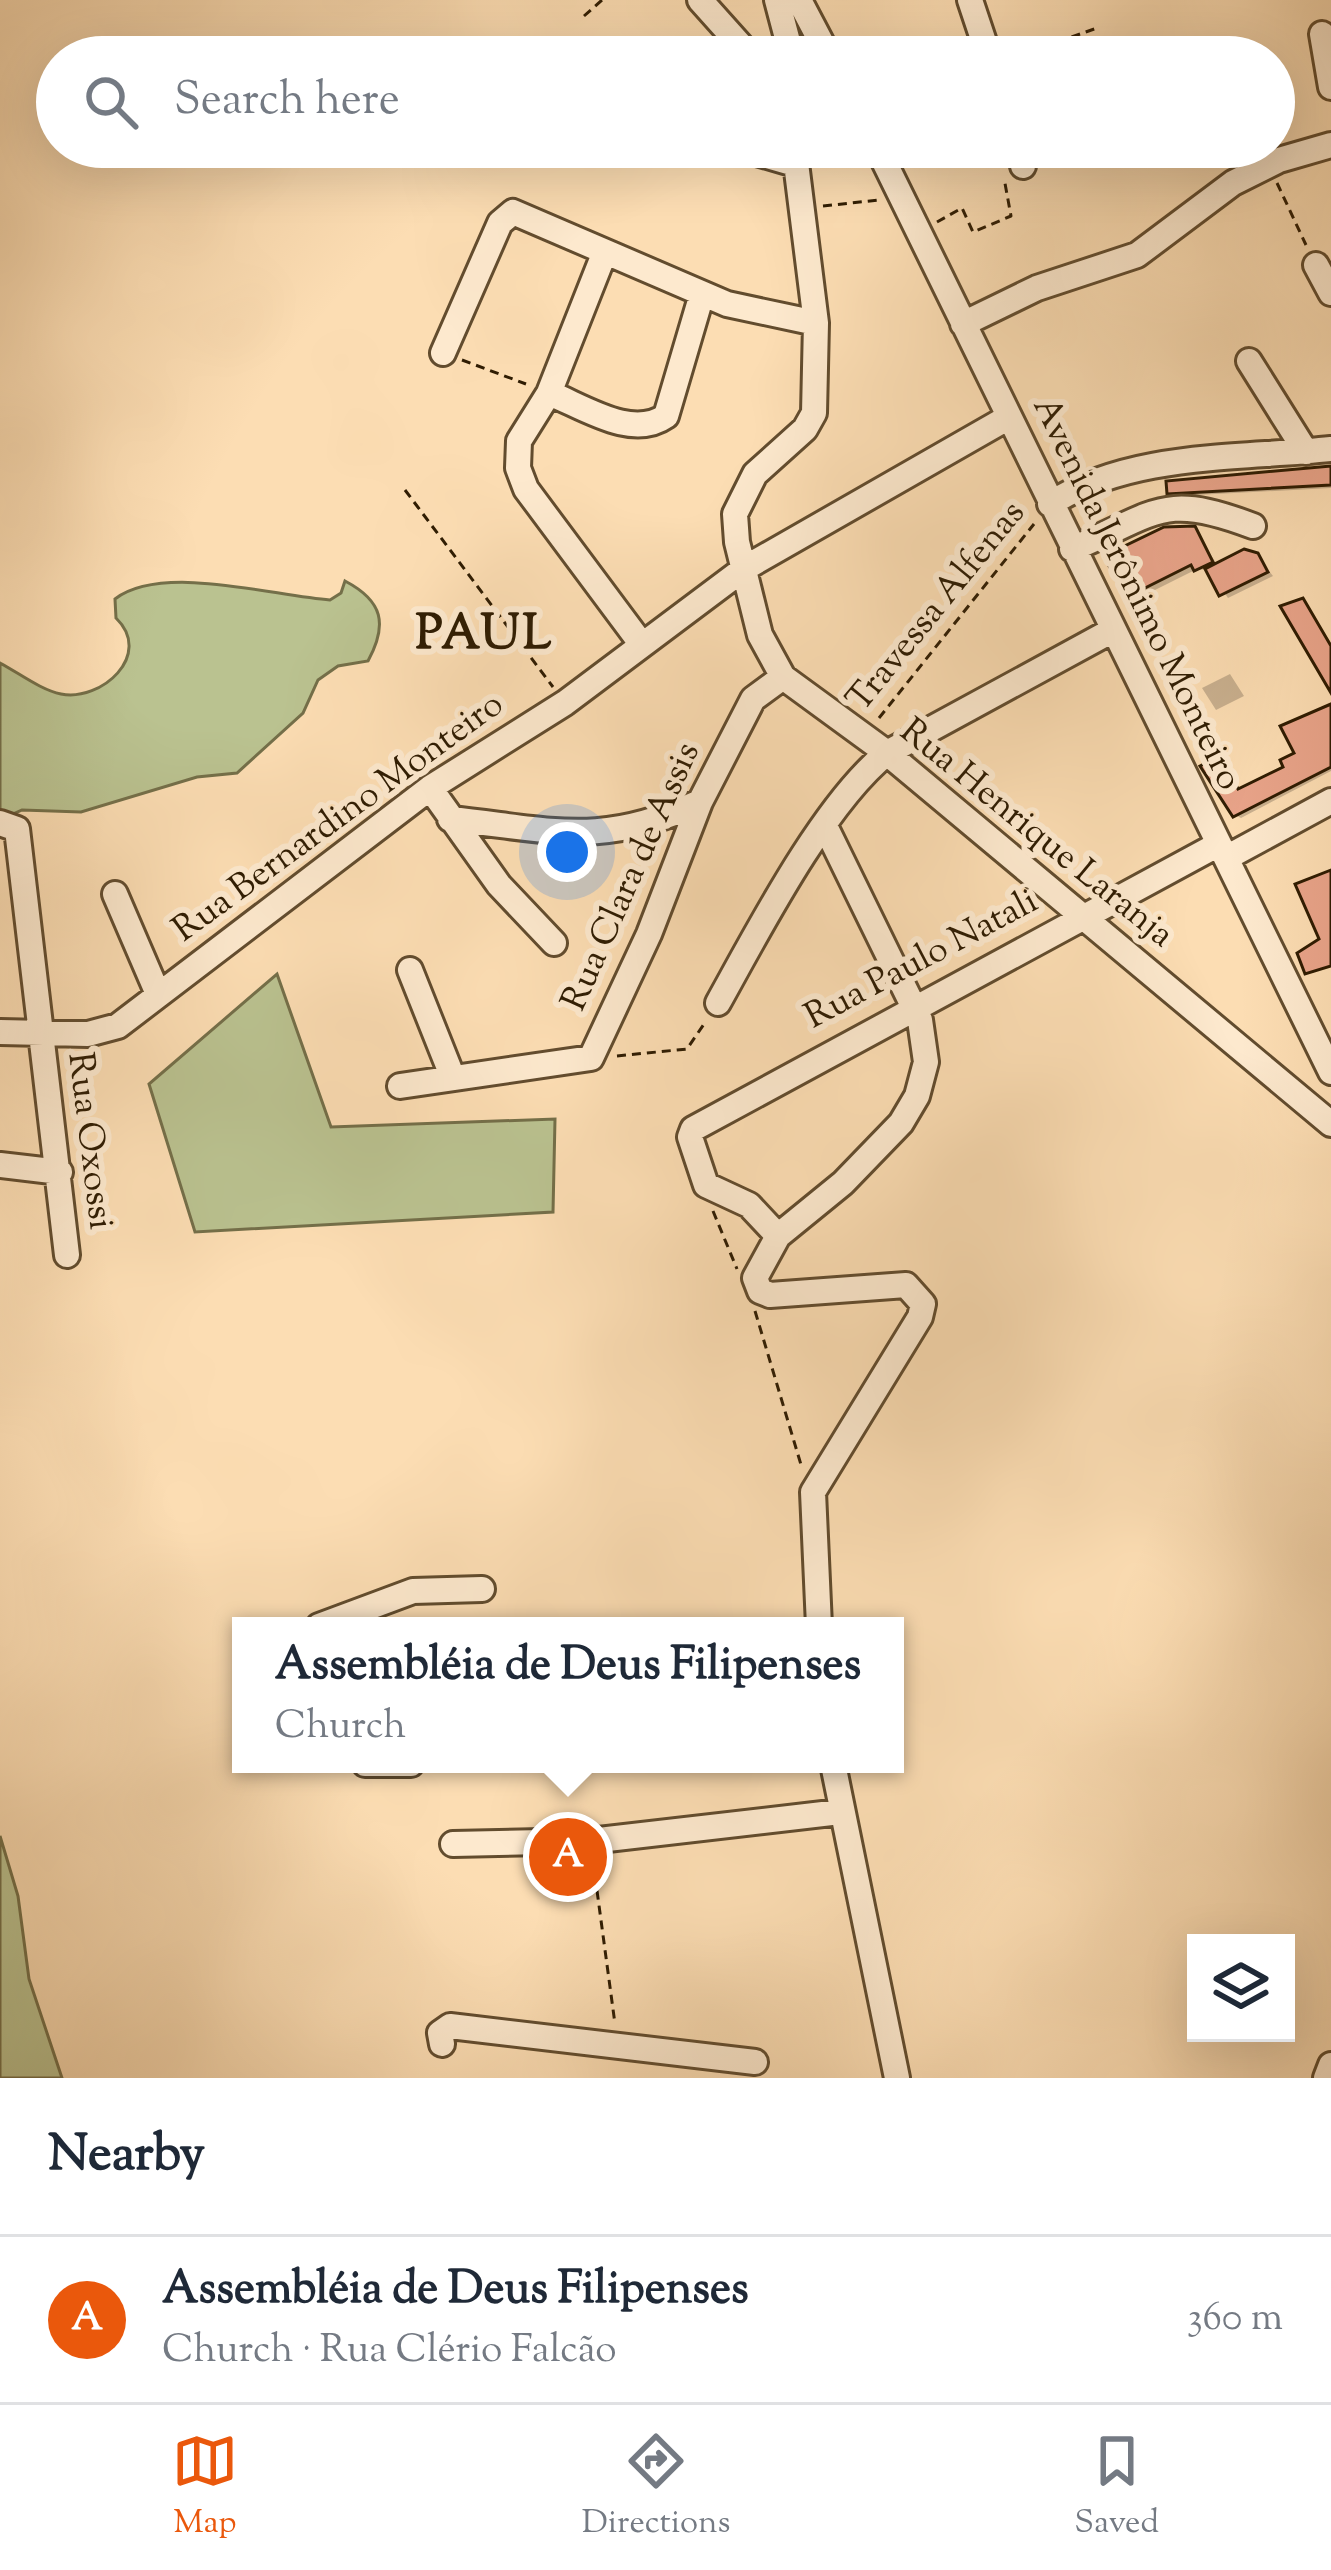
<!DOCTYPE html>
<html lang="en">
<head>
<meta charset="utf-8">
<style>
	:root { --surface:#fff; --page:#f2f2f3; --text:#1f2937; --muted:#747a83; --line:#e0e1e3; --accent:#ea580c }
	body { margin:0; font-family:"Sorts Mill Goudy",serif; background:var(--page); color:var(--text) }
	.controls { position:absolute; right:36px; bottom:36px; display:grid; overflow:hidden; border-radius:0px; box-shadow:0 12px 48px #0002 }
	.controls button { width:108px; height:108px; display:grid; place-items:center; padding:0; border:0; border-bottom:3px solid var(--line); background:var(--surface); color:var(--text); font:60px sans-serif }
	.you { position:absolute; left:567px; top:852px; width:42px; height:42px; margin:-30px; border:9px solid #fff; border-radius:50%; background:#1a73e8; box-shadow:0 0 0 18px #1a73e833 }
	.badge { display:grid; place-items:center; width:78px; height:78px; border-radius:50%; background:var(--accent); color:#fff; font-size:39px; font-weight:700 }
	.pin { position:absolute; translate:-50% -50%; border:6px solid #fff; box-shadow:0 3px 12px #0006 }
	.popup { position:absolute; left:232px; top:1617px; width:672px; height:156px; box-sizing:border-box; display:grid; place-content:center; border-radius:0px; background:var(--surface); filter:drop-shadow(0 3px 9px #0005); font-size:39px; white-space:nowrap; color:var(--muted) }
	.popup b { font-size:45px; color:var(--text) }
	.popup::after { content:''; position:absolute; left:50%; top:100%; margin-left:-24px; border:24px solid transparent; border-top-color:var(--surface) }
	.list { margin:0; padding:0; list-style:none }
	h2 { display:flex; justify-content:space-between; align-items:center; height:156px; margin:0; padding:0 48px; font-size:51px }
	h2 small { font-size:39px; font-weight:400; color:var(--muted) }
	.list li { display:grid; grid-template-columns:78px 1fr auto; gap:36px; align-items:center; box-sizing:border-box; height:168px; padding:0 48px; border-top:3px solid var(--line) }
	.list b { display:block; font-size:45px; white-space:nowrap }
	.list p { margin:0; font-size:39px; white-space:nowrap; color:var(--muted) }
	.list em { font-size:39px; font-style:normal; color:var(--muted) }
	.icon { flex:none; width:66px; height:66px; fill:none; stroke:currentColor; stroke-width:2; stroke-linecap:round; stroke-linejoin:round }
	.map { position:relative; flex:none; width:1331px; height:2078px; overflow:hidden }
	.search { position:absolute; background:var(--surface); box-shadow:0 12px 48px #0002; left:36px; right:36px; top:36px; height:132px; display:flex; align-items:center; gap:30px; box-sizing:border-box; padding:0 42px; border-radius:66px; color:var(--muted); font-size:45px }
	.sheet { height:324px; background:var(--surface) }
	nav { display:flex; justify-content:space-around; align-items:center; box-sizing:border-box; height:168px; border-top:3px solid var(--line); background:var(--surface); font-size:33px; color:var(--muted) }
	nav a { display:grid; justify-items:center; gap:6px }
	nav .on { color:var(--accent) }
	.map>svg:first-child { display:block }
	.green { fill:#bac290; stroke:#746f49; stroke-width:3 }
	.shadow { fill:#0003 }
	.building { fill:#e9a48a; stroke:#2f1c02; stroke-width:3 }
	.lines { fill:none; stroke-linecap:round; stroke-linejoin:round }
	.minor-casing { stroke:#624c2e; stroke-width:30 }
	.path { stroke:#2f1c02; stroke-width:3; stroke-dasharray:9 6; stroke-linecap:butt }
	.minor { stroke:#fde9ce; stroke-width:24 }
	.labels { text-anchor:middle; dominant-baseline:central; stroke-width:12; stroke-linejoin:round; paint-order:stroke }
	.street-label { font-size:36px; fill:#2f1c02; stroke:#fde9ce }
	.district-label { font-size:48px; font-weight:bold; letter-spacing:3px; fill:#2f1c02; stroke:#fde9ce }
</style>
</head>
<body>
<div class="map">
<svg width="1331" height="2078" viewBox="0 0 1331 2078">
	<rect width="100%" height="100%" fill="#fcddb3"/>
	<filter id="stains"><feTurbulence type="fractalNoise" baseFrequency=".00167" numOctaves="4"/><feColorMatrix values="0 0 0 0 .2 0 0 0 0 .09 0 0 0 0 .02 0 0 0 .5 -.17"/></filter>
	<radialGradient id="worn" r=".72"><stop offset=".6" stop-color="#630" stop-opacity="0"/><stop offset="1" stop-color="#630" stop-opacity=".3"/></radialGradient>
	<!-- green -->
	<path class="green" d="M345,581C383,601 388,624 368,661L338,666L318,680L303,713L237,773L197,777L81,812L22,810L0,820V663C19,673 41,690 61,694C101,702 154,655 116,618L115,599C162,563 273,596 330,600L341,593Z
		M277,974L331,1127L555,1119L553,1212L195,1232L149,1084Z
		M0,1836L18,1896L29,1979L62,2078H0Z"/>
	<!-- shadow -->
	<path class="shadow" d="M1331,469V488L1177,496L1170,492Z
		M1194,529L1218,566L1257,556L1273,576L1228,598L1209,570L1197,569L1135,600L1127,596Z
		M1303,601L1331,643V687Z
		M1230,674L1244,696L1216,710L1202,688Z
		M1331,707V771L1241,818L1235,815L1221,758L1241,791L1287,768Z"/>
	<!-- building -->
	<path class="building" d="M1331,466V485L1167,494L1166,481Z
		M1195,526L1213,562L1194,571L1191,565L1125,598L1104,556L1164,527Z
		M1244,549L1258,553L1268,572L1219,596L1205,569Z
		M1303,598L1331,646V693L1280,606Z
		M1331,704V767L1233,817L1200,766L1221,755L1238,789L1283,767L1280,760L1294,753L1280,726Z
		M1331,870V966L1305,974L1297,953L1319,939L1295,884Z"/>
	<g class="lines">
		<!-- minor casing -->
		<g class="minor-casing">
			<path id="minor" d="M700,0L751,57
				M777,0L792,57
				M799,0L829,57
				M970,0L989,57
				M1322,34L1331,87
				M736,147L795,164
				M794,147L816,323L814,413L805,429L755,474L735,514L737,542L760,635L783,677L887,753L1331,1124
				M877,147L1331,1072
				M1019,147L1023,166
				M604,254L549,393L519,441L518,468L526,489L640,642
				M1316,265L1331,293
				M963,324L1037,288L1137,255L1233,183L1279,160L1331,145
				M443,353L500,223L513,212L727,304L816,323
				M1249,361L1306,452
				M549,393C584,407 632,440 666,416L702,294
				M1050,504C1131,452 1238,459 1331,449
				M1072,549C1156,514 1162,491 1253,526
				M430,788L499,885L554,943
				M450,819C555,830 600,848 700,802
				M0,823L17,829L67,1255
				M1226,858L1331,801
				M115,894L158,994
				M410,970L453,1078
				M718,1003C758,931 824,803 887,753L1113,630
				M0,1032L88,1034L118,1026L430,788L565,703L745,568L1009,417
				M400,1086L591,1058L649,934L700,802L753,699L783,677
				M0,1165L60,1172
				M778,1236L749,1205L706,1185L690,1137L693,1129L1219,844
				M319,1626L413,1591L482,1589
				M819,1626L813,1492L920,1317L923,1304L906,1285L770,1295L760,1291L755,1278L778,1236L843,1183L901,1123L917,1096L926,1062L920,1020L826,828
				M365,1764H411
				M833,1764L897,2078
				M453,1844L590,1841L840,1812
				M442,2044L440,2033L450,2026L755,2062
				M1326,2078L1331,2065"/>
		</g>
		<!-- path -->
		<path class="path" d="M584,16L602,0
			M1015,57L1097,28
			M1277,183L1306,245
			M823,206L879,200
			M937,222L962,208L973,232L1011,216L1004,178
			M462,360L526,384
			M405,490L553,687
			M879,718L1034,524
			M617,1056L687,1049L706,1021
			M713,1211L737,1269
			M755,1311L802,1468
			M593,1861L615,2024"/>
		<!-- minor -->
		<use href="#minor" class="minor"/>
	</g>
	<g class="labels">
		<!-- street labels -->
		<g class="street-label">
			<text transform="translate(1136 594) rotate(64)">Avenida Jerônimo Monteiro</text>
			<text transform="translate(937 607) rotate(-51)">Travessa Alfenas</text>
			<text transform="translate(339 818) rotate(-36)">Rua Bernardino Monteiro</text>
			<text transform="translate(1036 834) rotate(39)">Rua Henrique Laranja</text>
			<text transform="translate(632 877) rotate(-66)">Rua Clara de Assis</text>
			<text transform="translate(922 960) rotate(-28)">Rua Paulo Natali</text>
			<text transform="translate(89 1141) rotate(83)">Rua Oxossi</text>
		</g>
		<!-- district labels -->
		<g class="district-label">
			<text x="485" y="636">PAUL</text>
		</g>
	</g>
	<rect width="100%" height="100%" filter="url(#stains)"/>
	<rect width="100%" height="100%" fill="url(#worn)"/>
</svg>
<div class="controls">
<button><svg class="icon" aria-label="layers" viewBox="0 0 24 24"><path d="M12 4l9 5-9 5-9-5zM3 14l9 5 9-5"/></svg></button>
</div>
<div class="you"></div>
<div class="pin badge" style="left:568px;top:1857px">A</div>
<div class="popup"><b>Assembléia de Deus Filipenses</b>Church</div>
<div class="search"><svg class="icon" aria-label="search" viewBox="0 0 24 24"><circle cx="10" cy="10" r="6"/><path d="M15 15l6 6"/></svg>Search here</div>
</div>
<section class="sheet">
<h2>Nearby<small></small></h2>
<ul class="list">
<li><span class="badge">A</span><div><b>Assembléia de Deus Filipenses</b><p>Church · Rua Clério Falcão</p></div><em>360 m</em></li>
</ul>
</section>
<nav>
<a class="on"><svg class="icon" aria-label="map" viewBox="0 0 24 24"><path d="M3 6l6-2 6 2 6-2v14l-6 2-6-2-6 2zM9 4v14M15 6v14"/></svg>Map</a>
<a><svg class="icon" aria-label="directions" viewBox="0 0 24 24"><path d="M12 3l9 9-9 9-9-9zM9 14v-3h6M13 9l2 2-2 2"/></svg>Directions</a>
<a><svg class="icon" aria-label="saved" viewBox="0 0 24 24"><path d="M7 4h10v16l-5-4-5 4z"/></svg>Saved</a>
</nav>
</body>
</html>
